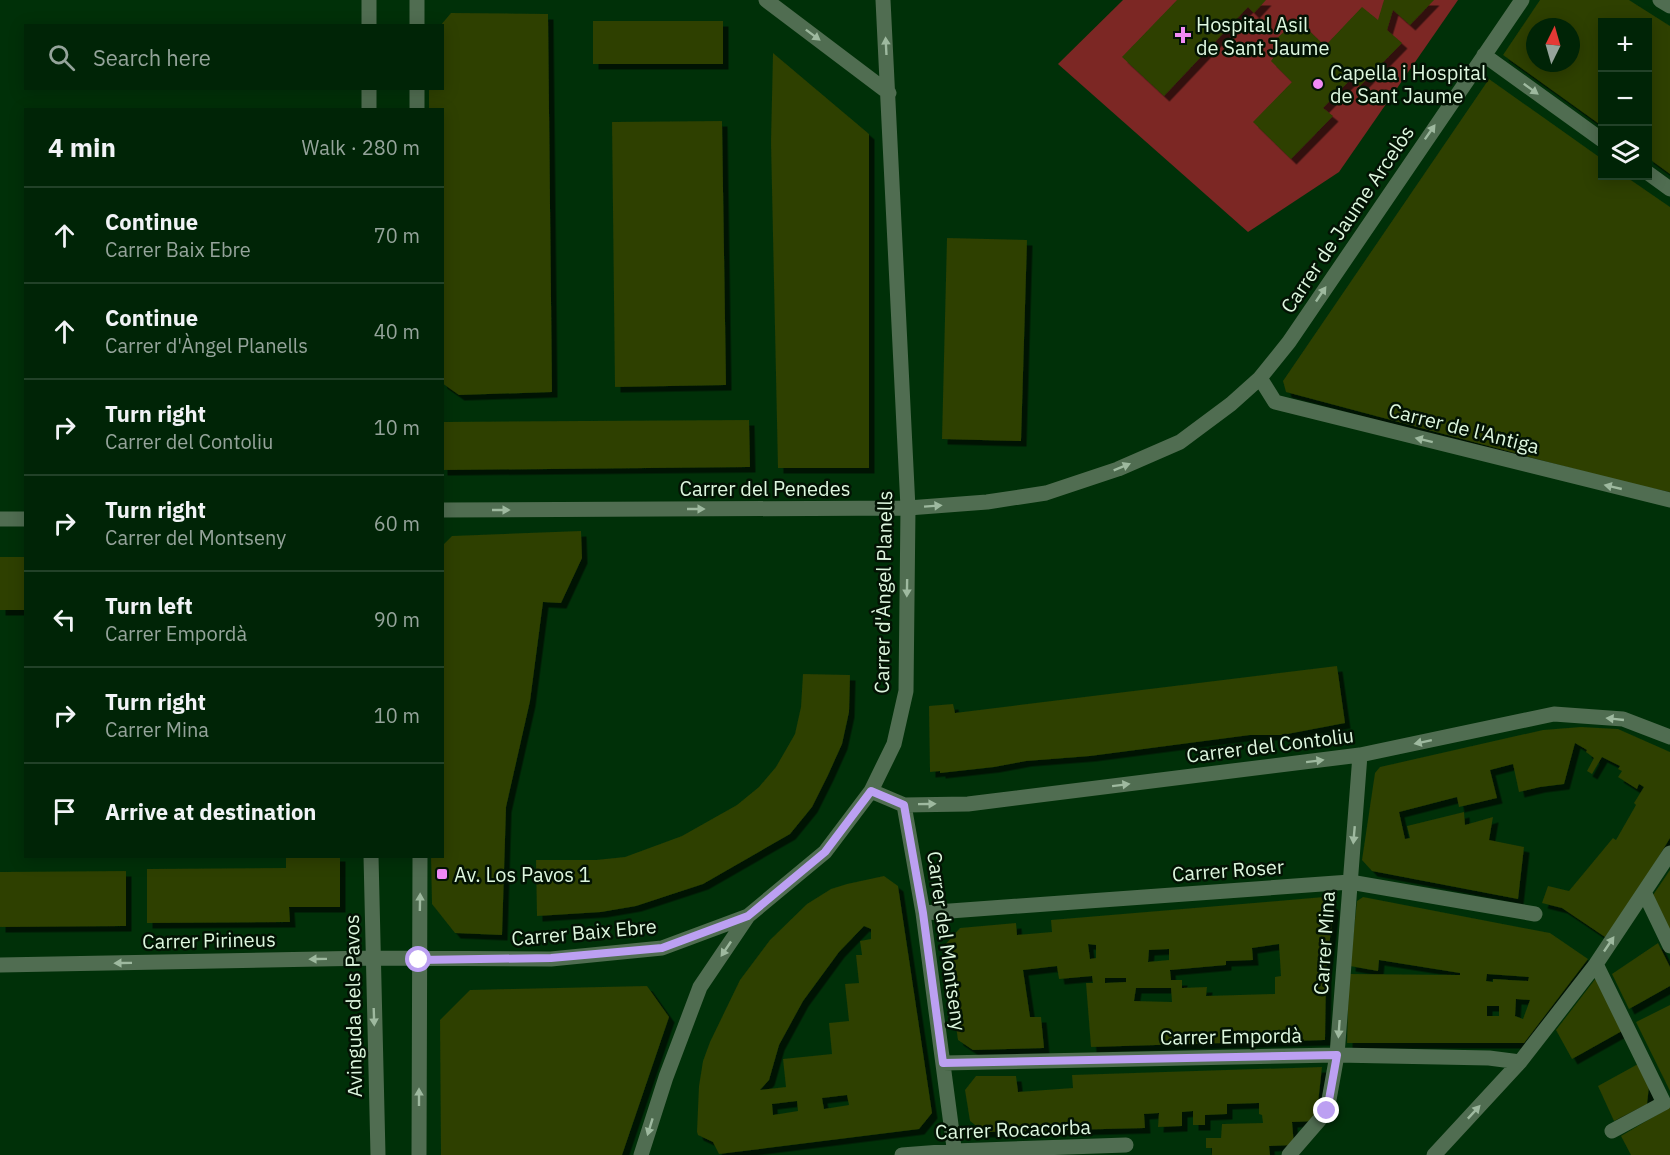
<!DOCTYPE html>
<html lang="en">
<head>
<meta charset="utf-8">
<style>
	:root { --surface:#002406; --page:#0e3014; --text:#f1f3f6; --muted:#95a49b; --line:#224128 }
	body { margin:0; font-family:"IBM Plex Sans",sans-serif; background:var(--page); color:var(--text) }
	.controls { position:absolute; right:18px; top:18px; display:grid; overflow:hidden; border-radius:0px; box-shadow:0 3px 15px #0003 }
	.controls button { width:54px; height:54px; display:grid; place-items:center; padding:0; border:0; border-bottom:2px solid var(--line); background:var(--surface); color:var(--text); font:30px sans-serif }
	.compass { position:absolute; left:1526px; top:18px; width:54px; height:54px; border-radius:50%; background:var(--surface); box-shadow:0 3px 15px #0003; rotate:5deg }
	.stop { position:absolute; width:18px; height:18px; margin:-14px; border:4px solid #bca0f2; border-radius:50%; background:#fff }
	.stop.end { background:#bca0f2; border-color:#fff; box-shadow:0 2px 6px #0008 }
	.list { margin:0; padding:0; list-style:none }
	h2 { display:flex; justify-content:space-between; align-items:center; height:78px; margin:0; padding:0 24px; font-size:26px }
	h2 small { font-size:20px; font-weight:400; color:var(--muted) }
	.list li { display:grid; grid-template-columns:39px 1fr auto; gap:18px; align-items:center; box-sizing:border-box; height:96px; padding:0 24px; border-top:2px solid var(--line) }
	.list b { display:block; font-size:22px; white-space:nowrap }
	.list p { margin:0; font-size:20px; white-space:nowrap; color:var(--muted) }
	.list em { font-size:20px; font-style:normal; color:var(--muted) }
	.icon { flex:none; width:33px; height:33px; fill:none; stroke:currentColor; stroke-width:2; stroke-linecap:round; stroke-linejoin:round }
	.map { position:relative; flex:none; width:1670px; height:1155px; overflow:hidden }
	.search { position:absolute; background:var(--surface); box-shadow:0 3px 15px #0003; left:24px; top:24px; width:420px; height:66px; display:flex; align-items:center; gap:15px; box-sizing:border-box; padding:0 21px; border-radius:0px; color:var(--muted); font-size:22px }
	.panel { position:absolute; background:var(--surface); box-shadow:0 3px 15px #0003; left:24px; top:108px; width:420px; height:750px; border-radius:0px }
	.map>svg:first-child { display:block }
	.green { fill:#7c2724 }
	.building { fill:#2d3f05; fill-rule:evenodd; filter:url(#shadow) }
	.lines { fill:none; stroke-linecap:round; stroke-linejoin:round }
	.minor { stroke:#506d51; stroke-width:15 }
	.oneway { fill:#9eb99f }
	.route { stroke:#bca0f2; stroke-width:8 }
	.poi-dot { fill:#f18af4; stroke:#031304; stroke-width:2 }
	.labels { text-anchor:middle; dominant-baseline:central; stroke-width:5; stroke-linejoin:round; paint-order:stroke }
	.poi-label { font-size:20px; fill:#def7df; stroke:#031304; text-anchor:start }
	.street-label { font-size:20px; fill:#def7df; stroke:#031304 }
</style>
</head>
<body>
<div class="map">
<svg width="1670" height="1155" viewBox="0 0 1670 1155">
	<defs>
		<filter id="shadow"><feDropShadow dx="5.5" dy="5.5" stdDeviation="0" flood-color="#0009"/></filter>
	</defs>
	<rect width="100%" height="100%" fill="#003008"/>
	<!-- green -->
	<path class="green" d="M1123,0H1458L1339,172L1248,232L1058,64Z"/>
	<!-- building -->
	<path class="building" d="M1177,0H1266L1254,13L1248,7L1164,96L1122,57Z
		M1384,0H1434L1410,25L1393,10L1387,30L1402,43L1360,86L1352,78L1323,108L1333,116L1291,159L1253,122L1292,82L1271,61L1276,54L1274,41L1286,30L1299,33L1303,25L1325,46L1362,7L1378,20Z
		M1540,0H1629L1670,26V174L1648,158V22H1602V126L1503,55ZM1535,27H1571V63H1535Z
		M451,13L548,14L552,392L459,395L442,383V110H429V88H442V26H440Z
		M593,21H723V64H593Z
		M773,53L869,134V468H778L771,142Z
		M1489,79L1602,159V176H1625L1670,207V492L1627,483L1286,392L1283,381Z
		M722,121L726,385L615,387L612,122Z
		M947,238L1027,240L1021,441L942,439Z
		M749,420L750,467L442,470V422Z
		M581,531L582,558L561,603L543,602L530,701L506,807L502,935L455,933L432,904L431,856H442V546L452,536Z
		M0,557H26V610H0Z
		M1337,666L1345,723L1282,735H1250L1090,756L1026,761L994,767L940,773V771L930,772L929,706L953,704L955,713Z
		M803,674L850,675L849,712L842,744L828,775L812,807L790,834L703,884L636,906L601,912L537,916L536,860H596L625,857L682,836L737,805L759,787L776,767L795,734L801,707Z
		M1581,727L1618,729L1670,752V838L1629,906L1605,937L1562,908L1542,903L1548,886L1569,891L1613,838L1616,840L1636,805L1634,803L1644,787L1639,784L1637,789L1618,777L1622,771L1618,769L1620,766L1602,757L1592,774L1587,771L1594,758L1586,752L1587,750L1575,743L1564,784L1540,787L1519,792L1513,764L1490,770L1497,798L1459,807L1457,797L1399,812L1405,839L1410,838L1407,826L1464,812L1465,825L1493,817L1489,840L1524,847L1518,899L1372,871L1362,860L1375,773L1380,767L1543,730Z
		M286,856H340V907H289L290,922L147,923V869L286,868Z
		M1670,870V931L1653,895Z
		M126,871V926L0,927V872Z
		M884,876L898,886L932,1113L919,1129L719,1154L713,1142L698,1135L697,1132L699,1086L703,1061L710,1042L740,980L770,940L807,904L831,889L847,884ZM864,926L871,929V939L860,941L862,955H856L859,983L845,984L849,1021L829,1023L832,1054L783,1059L786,1087L760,1090L769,1080L779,1045L803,1001L839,952ZM847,1095L849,1105L824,1109L822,1098ZM797,1101L798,1111L773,1115L772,1104Z
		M1324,897L1334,906L1326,972L1325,1040L1091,1047L1086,983H1093L1092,976L1059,979L1057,966L1023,970L1030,1017H1041L1044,1048L973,1050L958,1040L944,946L960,928L1016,923L1017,935L1052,932L1051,920ZM1088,944L1096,945V958L1090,959ZM1279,944L1281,976L1275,977V994L1206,996L1207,987L1182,988V980H1171L1170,970L1226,965V961L1253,960L1252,948ZM1169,949V960L1148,962L1149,950ZM1105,978H1126V982L1105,983ZM1136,988H1171L1172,1002L1134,1001Z
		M1363,897L1550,933L1588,959L1524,1043H1347L1349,974L1460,975V973L1379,960L1378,971L1350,966L1357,901ZM1487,974L1529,977L1528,981L1493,979V982L1486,981ZM1516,999L1530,1000L1523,1019L1515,1016ZM1487,1006H1499V1016H1487Z
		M1658,943L1670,967V986L1629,1009L1612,974Z
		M1596,978L1622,1031L1572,1059L1556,1030Z
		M647,986L669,1017L622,1155H441L440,1020L470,990Z
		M1670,1005V1091L1636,1022Z
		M1638,1064L1649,1086L1647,1104L1614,1121L1598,1086Z
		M1322,1067L1316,1121L1292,1122L1294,1145L1269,1146L1270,1155H1212V1148H1206V1138H1221L1222,1124L1263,1123L1262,1115L1259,1114V1103L1227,1104V1114L1205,1115V1125H1193V1111L1182,1112V1126L1158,1127L1159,1113L1144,1114L1145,1128L984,1132L970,1121L965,1090L976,1076H1016L1018,1092L1073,1088L1072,1075Z
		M1670,1107V1155H1631L1621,1136Z"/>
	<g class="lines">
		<!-- minor -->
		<path class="minor" d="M417,0V26
			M766,0L889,93
			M1660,0L1670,6
			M369,26V0
			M1484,55L1602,140
			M417,88V110
			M369,110V88
			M1648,173L1670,189
			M1260,378L1275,402L1670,500
			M442,510L908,508L987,502L1046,493L1118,469L1180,442L1231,404L1260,378L1289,342L1522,0
			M0,519H26
			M871,791L904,805L968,804L1360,755L1554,714L1623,719L1670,737
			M904,805L923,913L955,1155
			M371,856L378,1155
			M1644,892L1670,946
			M923,913L1350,882L1535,914
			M1596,964L1664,1103L1612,1131
			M0,965L372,958L551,959L662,948L748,916
			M943,1063L1337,1055L1489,1058L1520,1062
			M419,1155L420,856
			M641,1155L666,1077L700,987L748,916L825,852L871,791L894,744L906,691L908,508L883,0
			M902,1155L954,1151L1126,1145
			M1289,1155L1327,1111L1337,1055L1360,755
			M1434,1155L1520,1062L1596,964L1670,853"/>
	</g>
	<!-- one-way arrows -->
	<defs><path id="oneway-solid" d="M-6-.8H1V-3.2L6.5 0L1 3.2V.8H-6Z" transform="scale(1.5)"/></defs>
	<g class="oneway">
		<use href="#oneway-solid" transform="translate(813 35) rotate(37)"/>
		<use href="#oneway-solid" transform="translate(886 46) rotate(-93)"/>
		<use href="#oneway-solid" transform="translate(1531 89) rotate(36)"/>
		<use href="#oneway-solid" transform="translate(1430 132) rotate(-55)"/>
		<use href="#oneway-solid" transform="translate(1321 294) rotate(-56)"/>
		<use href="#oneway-solid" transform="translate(1424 440) rotate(-166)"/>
		<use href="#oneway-solid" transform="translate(1122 467) rotate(-22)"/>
		<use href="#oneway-solid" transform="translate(1613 487) rotate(-167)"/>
		<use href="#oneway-solid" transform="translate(933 506) rotate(-4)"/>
		<use href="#oneway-solid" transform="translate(696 509)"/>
		<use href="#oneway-solid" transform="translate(501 510)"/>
		<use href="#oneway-solid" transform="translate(907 588) rotate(91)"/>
		<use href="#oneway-solid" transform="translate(1615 719) rotate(-174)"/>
		<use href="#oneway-solid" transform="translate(1423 742) rotate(168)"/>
		<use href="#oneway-solid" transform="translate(1315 761) rotate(-7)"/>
		<use href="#oneway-solid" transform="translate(1121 785) rotate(-7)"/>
		<use href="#oneway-solid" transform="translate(927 804) rotate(-1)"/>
		<use href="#oneway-solid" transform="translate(1354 835) rotate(95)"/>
		<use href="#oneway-solid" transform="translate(420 902) rotate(-89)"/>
		<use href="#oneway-solid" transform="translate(1609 944) rotate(-56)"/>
		<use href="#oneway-solid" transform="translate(726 949) rotate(124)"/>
		<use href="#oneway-solid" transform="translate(318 959) rotate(179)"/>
		<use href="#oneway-solid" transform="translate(123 963) rotate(179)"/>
		<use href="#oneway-solid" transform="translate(374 1017) rotate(88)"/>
		<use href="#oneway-solid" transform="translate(1339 1029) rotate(94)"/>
		<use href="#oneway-solid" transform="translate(419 1097) rotate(-90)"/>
		<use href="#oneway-solid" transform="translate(1474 1112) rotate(-47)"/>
		<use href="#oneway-solid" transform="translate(650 1127) rotate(107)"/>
	</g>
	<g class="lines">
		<!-- route -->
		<path class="route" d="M419,960L551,958L662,948L748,916L825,852L871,791L904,805L923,913L943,1063L1337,1055L1327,1111"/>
	</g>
	<!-- markers -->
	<g class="poi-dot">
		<path d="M1180 26h6v6h6v6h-6v6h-6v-6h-6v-6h6z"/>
		<circle cx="1318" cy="84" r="6"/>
		<rect x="436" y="868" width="12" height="12" rx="3"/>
	</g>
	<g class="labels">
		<!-- poi labels -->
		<g class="poi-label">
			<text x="1196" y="24">Hospital Asil<tspan x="1196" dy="23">de Sant Jaume</tspan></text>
			<text x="1330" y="72">Capella i Hospital<tspan x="1330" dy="23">de Sant Jaume</tspan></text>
			<text x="454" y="874">Av. Los Pavos 1</text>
		</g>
		<!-- street labels -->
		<g class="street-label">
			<text transform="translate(1347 219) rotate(-56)">Carrer de Jaume Arcelòs</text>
			<text transform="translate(1464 428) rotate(14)">Carrer de l'Antiga</text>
			<text x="765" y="488">Carrer del Penedes</text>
			<text transform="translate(883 592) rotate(-89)">Carrer d'Àngel Planells</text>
			<text transform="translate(1270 745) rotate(-7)">Carrer del Contoliu</text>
			<text transform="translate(1228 870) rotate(-4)">Carrer Roser</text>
			<text transform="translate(584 932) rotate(-5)">Carrer Baix Ebre</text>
			<text transform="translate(209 940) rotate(-1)">Carrer Pirineus</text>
			<text transform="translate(947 941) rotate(82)">Carrer del Montseny</text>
			<text transform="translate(1324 943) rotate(-86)">Carrer Mina</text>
			<text transform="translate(353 1006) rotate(-91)">Avinguda dels Pavos</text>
			<text transform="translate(1231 1036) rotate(-1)">Carrer Empordà</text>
			<text transform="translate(1013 1129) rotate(-2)">Carrer Rocacorba</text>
		</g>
	</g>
</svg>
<div class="controls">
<button>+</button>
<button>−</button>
<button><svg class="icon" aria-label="layers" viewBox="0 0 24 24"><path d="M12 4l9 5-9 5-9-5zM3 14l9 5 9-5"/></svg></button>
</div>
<svg class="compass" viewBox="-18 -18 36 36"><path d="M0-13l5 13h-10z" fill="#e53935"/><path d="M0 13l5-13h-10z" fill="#95a49b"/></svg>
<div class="stop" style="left:419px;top:960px"></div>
<div class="stop end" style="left:1327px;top:1111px"></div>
<div class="search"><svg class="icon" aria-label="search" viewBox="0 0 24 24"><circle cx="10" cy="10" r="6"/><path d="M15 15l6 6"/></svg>Search here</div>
<section class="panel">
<h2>4 min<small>Walk · 280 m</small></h2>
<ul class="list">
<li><svg class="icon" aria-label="ahead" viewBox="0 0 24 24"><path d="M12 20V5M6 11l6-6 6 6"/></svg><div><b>Continue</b><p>Carrer Baix Ebre</p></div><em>70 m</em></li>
<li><svg class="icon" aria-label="ahead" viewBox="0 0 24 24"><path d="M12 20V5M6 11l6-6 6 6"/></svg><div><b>Continue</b><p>Carrer d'Àngel Planells</p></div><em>40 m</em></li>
<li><svg class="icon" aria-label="right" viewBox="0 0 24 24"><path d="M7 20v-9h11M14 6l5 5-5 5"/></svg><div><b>Turn right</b><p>Carrer del Contoliu</p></div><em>10 m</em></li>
<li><svg class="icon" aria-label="right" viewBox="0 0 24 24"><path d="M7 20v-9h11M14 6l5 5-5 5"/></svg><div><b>Turn right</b><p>Carrer del Montseny</p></div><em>60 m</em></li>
<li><svg class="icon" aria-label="left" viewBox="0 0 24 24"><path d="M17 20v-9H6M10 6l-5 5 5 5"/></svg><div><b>Turn left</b><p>Carrer Empordà</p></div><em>90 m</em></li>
<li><svg class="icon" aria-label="right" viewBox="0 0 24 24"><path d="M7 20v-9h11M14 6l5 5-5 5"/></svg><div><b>Turn right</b><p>Carrer Mina</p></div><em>10 m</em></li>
<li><svg class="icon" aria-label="arrive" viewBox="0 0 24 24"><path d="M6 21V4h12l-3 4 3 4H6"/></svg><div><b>Arrive at destination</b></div></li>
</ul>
</section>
</div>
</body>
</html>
